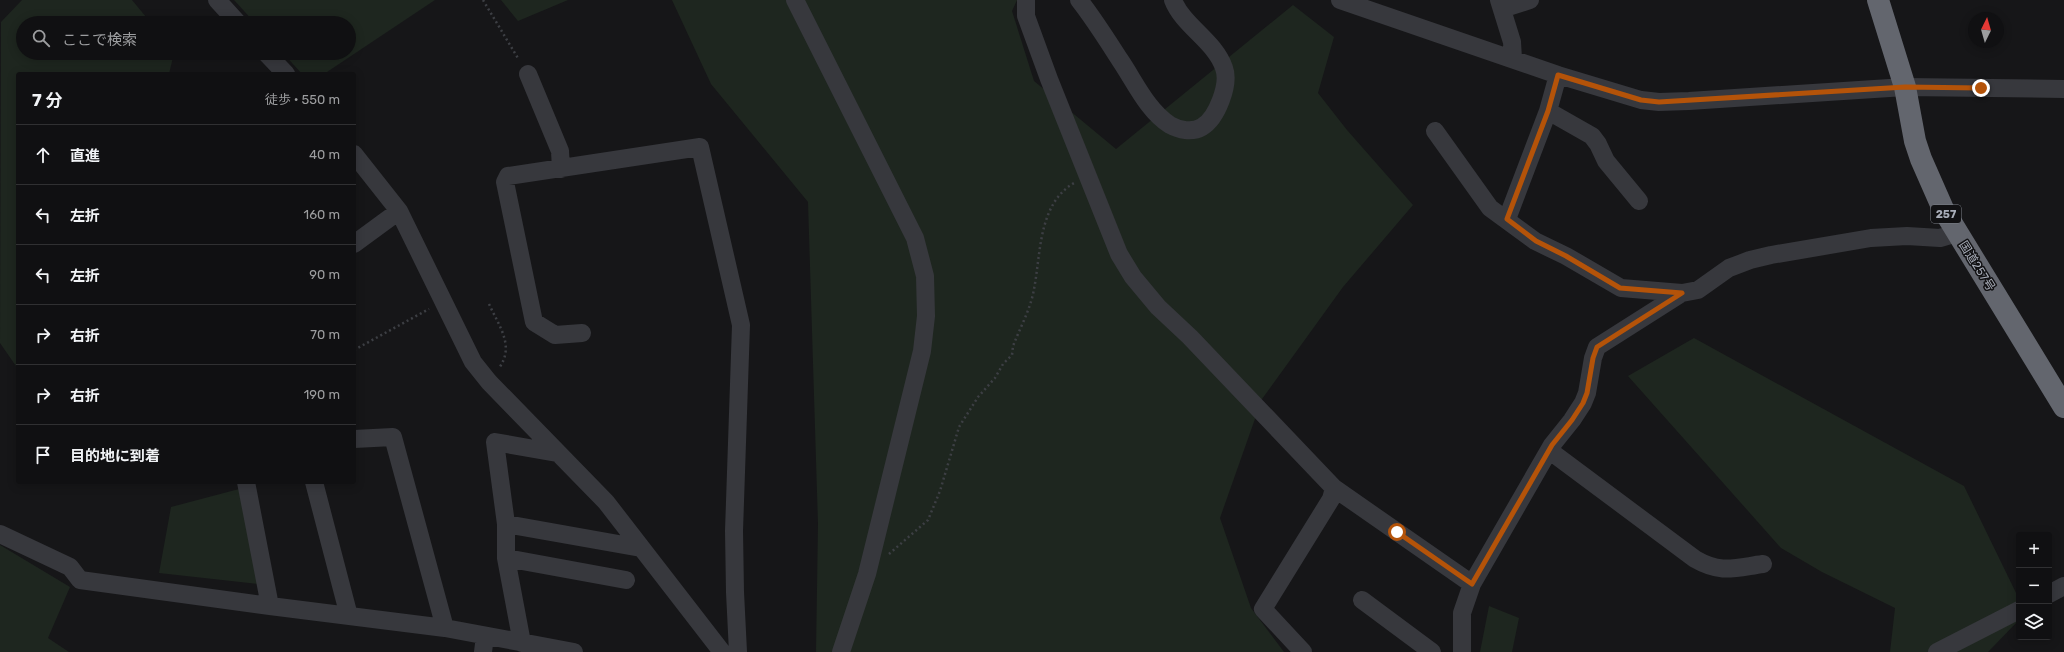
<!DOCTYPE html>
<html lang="ja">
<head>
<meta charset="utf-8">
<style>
	:root { --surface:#101012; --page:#1e1e20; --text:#f1f3f6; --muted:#9c9d9f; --line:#303032 }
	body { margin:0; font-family:Rubik,"Noto Sans JP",sans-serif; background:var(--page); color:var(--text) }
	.controls { position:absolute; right:12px; bottom:12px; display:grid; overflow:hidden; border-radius:4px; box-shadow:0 2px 10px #0003 }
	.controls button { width:36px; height:36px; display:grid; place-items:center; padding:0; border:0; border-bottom:1px solid var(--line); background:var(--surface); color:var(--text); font:20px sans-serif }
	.compass { position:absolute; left:1968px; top:12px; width:36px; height:36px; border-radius:50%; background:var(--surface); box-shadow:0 2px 10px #0003; rotate:5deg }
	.stop { position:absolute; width:12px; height:12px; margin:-9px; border:3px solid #b45309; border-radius:50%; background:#fff }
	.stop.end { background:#b45309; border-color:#fff; box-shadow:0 1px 4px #0008 }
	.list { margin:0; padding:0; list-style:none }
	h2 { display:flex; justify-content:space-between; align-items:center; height:52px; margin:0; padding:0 16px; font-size:17px }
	h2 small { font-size:13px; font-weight:400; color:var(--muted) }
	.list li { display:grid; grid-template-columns:26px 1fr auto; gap:12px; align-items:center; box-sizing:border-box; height:60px; padding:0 16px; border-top:1px solid var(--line) }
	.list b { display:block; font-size:15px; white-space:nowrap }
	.list em { font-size:13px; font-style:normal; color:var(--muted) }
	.icon { flex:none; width:22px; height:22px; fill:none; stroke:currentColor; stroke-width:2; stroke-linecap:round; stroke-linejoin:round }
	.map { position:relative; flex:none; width:2064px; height:652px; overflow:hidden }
	.search { position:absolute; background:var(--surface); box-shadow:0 2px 10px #0003; left:16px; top:16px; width:340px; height:44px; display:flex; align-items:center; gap:10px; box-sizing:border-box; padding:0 14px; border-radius:22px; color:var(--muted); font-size:15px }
	.panel { position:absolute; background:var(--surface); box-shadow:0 2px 10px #0003; left:16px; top:72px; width:340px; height:412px; border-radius:4px }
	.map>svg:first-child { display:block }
	.green { fill:#1e261f }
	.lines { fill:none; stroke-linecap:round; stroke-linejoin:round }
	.path { stroke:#3d3f44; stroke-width:2.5; stroke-dasharray:2 3; stroke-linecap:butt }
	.minor { stroke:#37383d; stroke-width:18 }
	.highway { stroke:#63666e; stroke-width:22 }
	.route { stroke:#b45309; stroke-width:5 }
	.labels { text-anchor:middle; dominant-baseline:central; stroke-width:3; stroke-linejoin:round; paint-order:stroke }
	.shield { fill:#111113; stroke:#7b7e86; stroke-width:1 }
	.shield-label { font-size:11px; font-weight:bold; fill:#a8adb8 }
	.street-label { font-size:12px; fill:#a8adb8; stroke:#111113 }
</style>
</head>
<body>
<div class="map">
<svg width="2064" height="652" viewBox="0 0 2064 652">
	<rect width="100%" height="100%" fill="#161618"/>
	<!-- green -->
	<path class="green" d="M22,0H132L151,23H23V53H174L169,74H18V369L0,343L1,22Z
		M234,0H435L324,74H302L283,53H349V23H255Z
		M501,0H568L518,21Z
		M672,0H1017L1012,11L1034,81L1116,149L1293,5L1334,37L1318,93L1347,130L1413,205L1343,287L1262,399L1220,518L1251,608L1284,652H816L818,524L808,202L711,84Z
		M1694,338L1964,486L2019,599V620L1988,652H1890L1895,608L1822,572L1781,548L1628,376Z
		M239,489L258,584L159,573L171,507Z
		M0,545L70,587L48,638L69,652H0Z
		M1489,606L1519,618L1512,652H1480Z"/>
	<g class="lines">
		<!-- path -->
		<path class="path" d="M483,0L519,60
			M489,304C499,326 515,346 499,368
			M354,350L429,309
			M889,554L928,520L940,491L959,427L978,397L995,378L1003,364L1012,355L1013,346C1020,328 1031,308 1034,289C1041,254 1038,204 1074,183"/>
		<!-- minor -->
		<path class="minor" d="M217,0L238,23
			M795,0L915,238L925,276L926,316L922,351L867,574L841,652
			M1026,0V16L1049,79L1119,254L1133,277L1158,307L1190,337L1334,488L1472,584
			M1079,0C1094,19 1107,40 1120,60C1135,82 1147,110 1170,125C1179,130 1192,133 1202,127C1217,118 1230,84 1224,68C1215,41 1183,26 1173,0
			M1340,0L1558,75L1641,100L1659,102L1689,101L1905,87L2064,89
			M1499,0L1512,42L1513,59
			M1502,9L1530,0
			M266,53L286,74
			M528,74L560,151L561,169
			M1548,111L1592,136L1598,144L1606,161L1639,201
			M1435,131L1490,208L1535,241L1566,256L1621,288L1682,293L1698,290L1729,268L1750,260L1771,255L1871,238L1907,236L1940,238L1957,233
			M354,154L399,211L473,362L489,382L606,502L722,652
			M1507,219L1548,111L1558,75
			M354,244L399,211
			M582,333L555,335L534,322L505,182L508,176L700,147L741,325L734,531L735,592L738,652
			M354,439L393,437L445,628
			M1550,451L1695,559C1721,574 1734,568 1763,564
			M246,482L270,606
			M314,482L349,616
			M506,524L641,548
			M0,534L70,567L80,580L270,606L445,628L574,652
			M506,558L626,580
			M2049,594L2064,586
			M1362,600L1432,652
			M522,643L506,558V524L495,442L557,453
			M483,652L485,636
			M1303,652L1263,609L1331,499L1334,488
			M1462,652V613L1472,584L1552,445L1572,420L1583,403L1587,393L1593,358L1597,347L1682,293
			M1937,652L2019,610"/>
		<!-- highway -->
		<path class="highway" d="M1878,0L1905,87L1915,141L1921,159L1943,209L2064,407"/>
	</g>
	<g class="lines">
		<!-- route -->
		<path class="route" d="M1397,532L1472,584L1552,445L1572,420L1583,403L1587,393L1593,358L1597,347L1682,293L1620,288L1566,256L1536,241L1507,219L1548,111L1558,75L1641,100L1659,102L1905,87L1981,88"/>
	</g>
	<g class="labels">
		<!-- shield labels -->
		<rect class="shield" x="1931" y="205" width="30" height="18" rx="3"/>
		<g class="shield-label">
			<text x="1946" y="214">257</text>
		</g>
		<!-- street labels -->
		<g class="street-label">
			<text transform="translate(1977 266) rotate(58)">国道257号</text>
		</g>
	</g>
</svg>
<div class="controls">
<button>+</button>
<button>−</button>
<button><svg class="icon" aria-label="layers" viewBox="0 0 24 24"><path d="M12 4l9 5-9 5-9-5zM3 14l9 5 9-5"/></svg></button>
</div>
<svg class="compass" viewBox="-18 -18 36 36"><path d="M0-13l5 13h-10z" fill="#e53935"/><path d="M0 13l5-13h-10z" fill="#9c9d9f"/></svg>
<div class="stop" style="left:1397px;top:532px"></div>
<div class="stop end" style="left:1981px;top:88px"></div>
<div class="search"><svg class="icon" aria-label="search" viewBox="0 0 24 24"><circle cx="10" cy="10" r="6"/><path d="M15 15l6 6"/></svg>ここで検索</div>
<section class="panel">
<h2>7 分<small>徒歩 · 550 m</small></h2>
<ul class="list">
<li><svg class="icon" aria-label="ahead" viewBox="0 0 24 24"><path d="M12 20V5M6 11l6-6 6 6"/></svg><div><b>直進</b></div><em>40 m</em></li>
<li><svg class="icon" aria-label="left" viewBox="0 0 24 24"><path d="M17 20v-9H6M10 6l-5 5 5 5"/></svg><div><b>左折</b></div><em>160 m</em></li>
<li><svg class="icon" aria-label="left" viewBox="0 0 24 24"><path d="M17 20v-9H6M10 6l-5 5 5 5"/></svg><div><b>左折</b></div><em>90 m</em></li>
<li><svg class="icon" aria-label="right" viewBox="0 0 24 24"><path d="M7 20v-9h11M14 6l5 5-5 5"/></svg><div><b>右折</b></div><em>70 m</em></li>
<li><svg class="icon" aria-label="right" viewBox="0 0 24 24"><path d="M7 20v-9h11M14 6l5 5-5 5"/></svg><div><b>右折</b></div><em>190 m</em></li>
<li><svg class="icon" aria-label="arrive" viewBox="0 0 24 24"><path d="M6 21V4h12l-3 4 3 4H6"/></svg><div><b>目的地に到着</b></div></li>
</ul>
</section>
</div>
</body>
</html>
